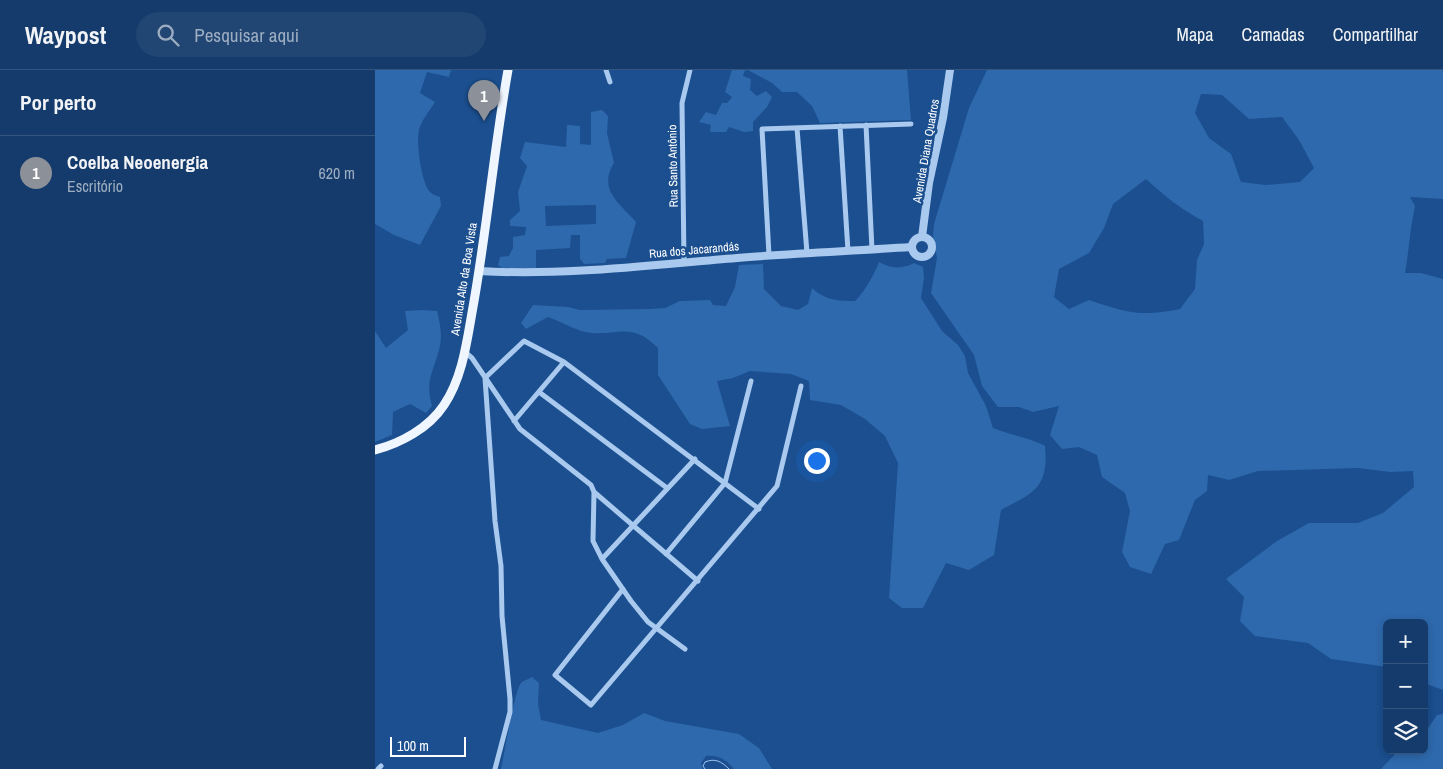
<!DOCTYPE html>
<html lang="pt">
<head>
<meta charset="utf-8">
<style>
	:root { --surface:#143b6b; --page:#214673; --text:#f1f3f6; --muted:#9dadc1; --line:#33557e; --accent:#8c9099 }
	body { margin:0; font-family:"Archivo Narrow",sans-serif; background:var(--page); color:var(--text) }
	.controls { position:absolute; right:15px; bottom:15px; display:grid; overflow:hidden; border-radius:8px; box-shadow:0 2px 8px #0003 }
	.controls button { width:45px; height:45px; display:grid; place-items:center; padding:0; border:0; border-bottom:1px solid var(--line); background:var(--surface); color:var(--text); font:25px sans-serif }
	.scale { position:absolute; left:15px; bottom:12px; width:76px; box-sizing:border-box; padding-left:5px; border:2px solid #fff; border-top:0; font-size:14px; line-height:18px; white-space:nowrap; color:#fff; -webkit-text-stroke:4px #1b4f8f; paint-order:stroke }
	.you { position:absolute; left:441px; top:390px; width:18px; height:18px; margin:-12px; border:4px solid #fff; border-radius:50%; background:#1a73e8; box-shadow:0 0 0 8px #1a73e833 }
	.badge { display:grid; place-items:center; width:32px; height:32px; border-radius:50%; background:var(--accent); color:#fff; font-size:16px; font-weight:700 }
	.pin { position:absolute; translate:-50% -41px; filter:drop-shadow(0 1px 2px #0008) }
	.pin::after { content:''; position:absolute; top:26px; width:18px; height:15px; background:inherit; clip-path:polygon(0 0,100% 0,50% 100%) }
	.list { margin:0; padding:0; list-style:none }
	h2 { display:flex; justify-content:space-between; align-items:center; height:65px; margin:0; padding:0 20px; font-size:21px }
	h2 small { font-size:16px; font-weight:400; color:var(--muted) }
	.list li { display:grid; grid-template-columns:32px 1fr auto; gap:15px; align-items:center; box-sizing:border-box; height:75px; padding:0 20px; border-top:1px solid var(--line) }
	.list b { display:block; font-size:19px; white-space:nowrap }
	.list p { margin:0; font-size:16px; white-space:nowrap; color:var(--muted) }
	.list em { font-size:16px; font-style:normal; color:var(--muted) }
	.icon { flex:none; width:28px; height:28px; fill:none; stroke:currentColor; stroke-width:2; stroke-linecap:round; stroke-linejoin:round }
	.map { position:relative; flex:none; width:1068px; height:699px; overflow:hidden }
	header { display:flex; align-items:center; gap:30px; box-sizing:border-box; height:70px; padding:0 25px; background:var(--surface); border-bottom:1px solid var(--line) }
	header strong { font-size:24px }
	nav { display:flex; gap:28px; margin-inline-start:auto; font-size:18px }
	.search { width:350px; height:45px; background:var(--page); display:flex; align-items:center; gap:12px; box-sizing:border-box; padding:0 18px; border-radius:28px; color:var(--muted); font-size:19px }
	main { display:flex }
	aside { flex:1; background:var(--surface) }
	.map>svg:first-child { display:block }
	.green { fill:#2e69ad; fill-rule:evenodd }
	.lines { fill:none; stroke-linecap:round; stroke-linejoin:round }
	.stream { stroke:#9cc4f0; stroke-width:1 }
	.minor { stroke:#a9c9ee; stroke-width:5 }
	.tertiary { stroke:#a9c9ee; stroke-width:8 }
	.primary { stroke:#f0f6ff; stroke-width:9 }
	.labels { text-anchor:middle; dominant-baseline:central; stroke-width:5; stroke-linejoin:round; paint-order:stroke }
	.street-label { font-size:12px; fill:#fff; stroke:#1b4f8f }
</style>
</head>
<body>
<header>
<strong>Waypost</strong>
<div class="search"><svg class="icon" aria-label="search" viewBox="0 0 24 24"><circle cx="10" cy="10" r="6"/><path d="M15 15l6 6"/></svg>Pesquisar aqui</div>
<nav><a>Mapa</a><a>Camadas</a><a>Compartilhar</a></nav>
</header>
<main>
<aside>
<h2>Por perto<small></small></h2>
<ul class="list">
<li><span class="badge">1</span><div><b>Coelba Neoenergia</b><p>Escritório</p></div><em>620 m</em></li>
</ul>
</aside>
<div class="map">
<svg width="1068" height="699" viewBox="0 0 1068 699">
	<rect width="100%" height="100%" fill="#1b4f8f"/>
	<!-- green -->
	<path class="green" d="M0,0H76L74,7L52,2L45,23L60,32C55,40 46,51 44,60C41,72 46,112 55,122C57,124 62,126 65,127L66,136L45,175L19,165L0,154Z
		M357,0H370L368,6L376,9L375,20L382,26L391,21L397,27L392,37L378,52V61L369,62L354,57L351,62H335L336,55L324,52L331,42L341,45L347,33H352L357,27L350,22Z
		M373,0H532L536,50L445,53L437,36L422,22H407L397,13Z
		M612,0H1068V129L1035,127L1040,136C1035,158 1034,181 1030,203H1046L1068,209V620L1049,613V553H1012V597L956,589L933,573L880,566L865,551L869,527L851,509L902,471L934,453H983L1008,443L1039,417L1038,401L1015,402L983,398L883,401L854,410L833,405L832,421L820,430L804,470L790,474L776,504L755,497L747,482L755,441L750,423L727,407L722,385L704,377L687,379L675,365L684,336L658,342L644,337H623L607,316L599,285L556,223L562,188L558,166L559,154L594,38ZM826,24L847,25L874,49L907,47L924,70L939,98L925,112L891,115L866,112L856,84L834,68L820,43ZM771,109C792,128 803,137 828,151L829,174L822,190L820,219L805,239C766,247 752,243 714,230L694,239L679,227L684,199L714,183L729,158L738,134Z
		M227,40L233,46L232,63L239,93C222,120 246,134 261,152L251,188L232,189L230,193L209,194L205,189V165H196L195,178L161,180V199L127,198L123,195L125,187L134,186L138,178V167L150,165L151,157L135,156V150L145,141L143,122L152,96L145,88L150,72L191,77L192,55L205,56V74L216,75V42ZM221,135V154L171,156L170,136Z
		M504,192C515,199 528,199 539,193L548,197L549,208L546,228L567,261L583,275L590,286L593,303L611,336L618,358C637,366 651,366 670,376C674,418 658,423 626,440L619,485L594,500L571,493L548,538H527L514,528L523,393L510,366L490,349L466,335L435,330L434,311L416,304L375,301L358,308L342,311L355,356L327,359L315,354L283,305V278C253,248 240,270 206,261C195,257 184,251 173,247L151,259L146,253L158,235L193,237L205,240L275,239L290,238L305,231L335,230L338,235L351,236L360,217L364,195L388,194L389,219L406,236L423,240L433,234L437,218C450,230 462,231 480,231C489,223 500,203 504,192Z
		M47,240L62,241C65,254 68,266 64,280C58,303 50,310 57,336L51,343L35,334L18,342L17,365L0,372V261L11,278L33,260L30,241Z
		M157,607L164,613L163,634L166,650L223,663L248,655L269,643L290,651L364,664L384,678L397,699H359C352,690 343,685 331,686L326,693L328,699H126C129,685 140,619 146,613C148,611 154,609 157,607Z
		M1068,644V699H1006L1024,680H1049V664L1062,645Z"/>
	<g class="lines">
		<!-- stream -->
		<path class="stream" d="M330,699L328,696L330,692C340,688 346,691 354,699"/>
		<!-- minor -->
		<path class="minor" d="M231,0L235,12
			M491,55L497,180
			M465,56L473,181
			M422,58L432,183
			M394,185L387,59L536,54
			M309,192L307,33L315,0
			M90,282L97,288L145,359L216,415L219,422L218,471L227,489L256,531L273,552L310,579
			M164,322L292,418
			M139,351L189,292
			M219,422L323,511
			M291,484L350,413L376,311
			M227,489L320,389
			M248,519L180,605L216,635L402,416L426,316
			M3,699L6,696
			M120,699L135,642V629L127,546L126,496L120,451L110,308L149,271L189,292L384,439"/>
		<!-- tertiary -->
		<path class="tertiary" d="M537 177a10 10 0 1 1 20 0a10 10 0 1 1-20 0Z
			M547,167L554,113L568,48L575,0
			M104,201C190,206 276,195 362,188C420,183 478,181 536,177"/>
		<!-- primary -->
		<path class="primary" d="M0,380C26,373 54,358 69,335C88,307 92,270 98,237C112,159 119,79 133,0"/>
	</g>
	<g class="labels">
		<!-- street labels -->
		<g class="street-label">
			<text transform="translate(551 81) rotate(-80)">Avenida Diana Quadros</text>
			<text transform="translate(298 96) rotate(-91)">Rua Santo Antônio</text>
			<text transform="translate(319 180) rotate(-5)">Rua dos Jacarandás</text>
			<text transform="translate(89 209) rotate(-81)">Avenida Alto da Boa Vista</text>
		</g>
	</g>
</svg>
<div class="controls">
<button>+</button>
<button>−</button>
<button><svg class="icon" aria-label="layers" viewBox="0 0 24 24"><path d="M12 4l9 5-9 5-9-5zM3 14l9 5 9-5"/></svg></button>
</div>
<div class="scale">100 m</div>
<div class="you"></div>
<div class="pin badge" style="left:109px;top:51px">1</div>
</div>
</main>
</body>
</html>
